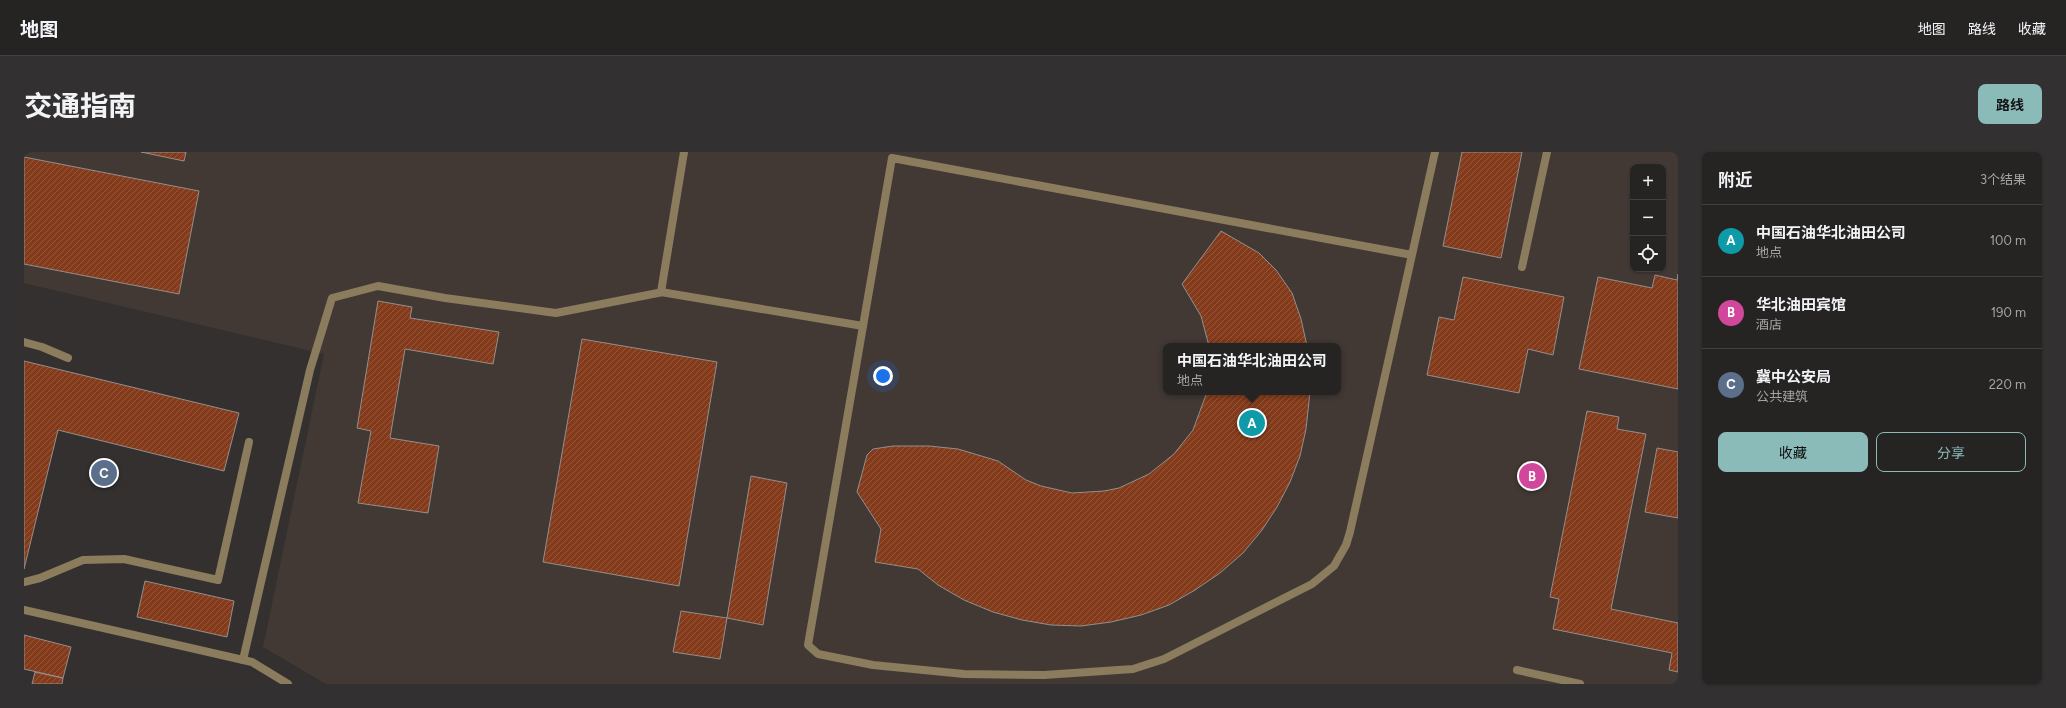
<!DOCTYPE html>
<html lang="zh">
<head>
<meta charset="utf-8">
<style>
	:root { --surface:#262423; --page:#323030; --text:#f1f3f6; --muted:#a4a4a6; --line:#424141; --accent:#8bbbb9 }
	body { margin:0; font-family:Figtree,"Noto Sans SC",sans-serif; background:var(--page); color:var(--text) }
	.controls { position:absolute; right:12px; top:12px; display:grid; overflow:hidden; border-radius:8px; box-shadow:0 1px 3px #0004 }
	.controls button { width:36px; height:36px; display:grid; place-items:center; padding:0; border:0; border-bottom:1px solid var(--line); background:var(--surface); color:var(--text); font:20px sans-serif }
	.you { position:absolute; left:859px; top:224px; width:14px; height:14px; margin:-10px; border:3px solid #fff; border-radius:50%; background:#1a73e8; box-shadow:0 0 0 6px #1a73e833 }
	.badge { display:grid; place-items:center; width:26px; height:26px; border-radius:50%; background:var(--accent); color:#fff; font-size:13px; font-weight:700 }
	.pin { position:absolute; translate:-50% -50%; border:2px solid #fff; box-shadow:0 1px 4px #0006 }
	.popup { position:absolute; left:1139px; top:191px; width:178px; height:52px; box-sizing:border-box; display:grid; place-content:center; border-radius:8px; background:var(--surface); filter:drop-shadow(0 1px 3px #0005); font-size:13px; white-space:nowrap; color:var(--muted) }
	.popup b { font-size:15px; color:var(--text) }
	.popup::after { content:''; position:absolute; left:50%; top:100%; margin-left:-8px; border:8px solid transparent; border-top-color:var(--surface) }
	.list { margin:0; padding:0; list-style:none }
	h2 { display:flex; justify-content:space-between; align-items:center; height:52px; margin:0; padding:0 16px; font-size:17px }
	h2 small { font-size:13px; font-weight:400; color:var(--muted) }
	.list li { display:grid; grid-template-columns:26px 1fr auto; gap:12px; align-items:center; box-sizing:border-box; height:72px; padding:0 16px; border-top:1px solid var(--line) }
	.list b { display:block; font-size:15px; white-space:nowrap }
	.list p { margin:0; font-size:13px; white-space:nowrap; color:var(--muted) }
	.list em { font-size:13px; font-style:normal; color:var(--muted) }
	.actions { display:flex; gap:8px; padding:12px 16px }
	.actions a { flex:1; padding:9px 0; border:1px solid var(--accent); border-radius:8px; text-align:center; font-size:14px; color:var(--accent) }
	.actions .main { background:var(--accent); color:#111 }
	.icon { flex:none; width:22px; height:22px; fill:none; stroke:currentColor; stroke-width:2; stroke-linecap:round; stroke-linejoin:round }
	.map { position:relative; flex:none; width:1654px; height:532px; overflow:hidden; border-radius:8px }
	header { display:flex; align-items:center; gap:24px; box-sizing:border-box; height:56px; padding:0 20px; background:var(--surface); border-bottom:1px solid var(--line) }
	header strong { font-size:19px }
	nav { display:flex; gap:22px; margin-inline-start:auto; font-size:14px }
	.intro { display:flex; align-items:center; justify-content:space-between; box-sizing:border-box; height:96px; padding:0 24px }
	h1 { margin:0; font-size:28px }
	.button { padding:10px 18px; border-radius:8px; background:var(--accent); color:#111; font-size:14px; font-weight:700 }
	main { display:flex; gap:24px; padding:0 24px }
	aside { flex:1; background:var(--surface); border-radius:8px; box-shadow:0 1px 3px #0004 }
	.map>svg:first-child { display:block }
	.built { fill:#423935; fill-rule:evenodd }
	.building { fill:url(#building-hatch); stroke:#928f8d }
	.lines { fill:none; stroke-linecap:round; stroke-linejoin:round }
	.service { stroke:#8a7c5c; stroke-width:8 }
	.minor { stroke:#8a7c5c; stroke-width:8 }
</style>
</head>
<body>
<header>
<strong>地图</strong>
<nav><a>地图</a><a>路线</a><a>收藏</a></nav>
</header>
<div class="intro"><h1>交通指南</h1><a class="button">路线</a></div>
<main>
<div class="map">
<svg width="1654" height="532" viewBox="0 0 1654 532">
	<defs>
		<pattern id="building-hatch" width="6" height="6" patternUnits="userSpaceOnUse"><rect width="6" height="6" fill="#833b1b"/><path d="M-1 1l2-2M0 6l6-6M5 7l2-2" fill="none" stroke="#95583c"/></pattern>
	</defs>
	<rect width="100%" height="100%" fill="#33302f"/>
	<!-- built -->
	<path class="built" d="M0,0H1654V532H302L239,495L300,202L0,131ZM1609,15H1639V117H1609ZM1142,194H1314V240H1142Z"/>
	<!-- building -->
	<path class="building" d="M117,0H162L160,9Z
		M1438,0H1498L1477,106L1419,94Z
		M0,5L175,39L155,142L0,112Z
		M1197,79L1235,101L1252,118L1268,141L1277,167L1283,194H1185L1177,164L1158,132Z
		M1654,122V237L1555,217L1574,125L1628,136L1631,123L1653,128Z
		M1439,125L1540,145L1529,203L1504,197L1495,241L1403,223L1415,165L1430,168Z
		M354,149L388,155L386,166L475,180L469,212L381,197L366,286L415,294L404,361L334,351L347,279L333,276Z
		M558,187L693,210L655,434L519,410Z
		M0,209L215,261L200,319L34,278L0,417Z
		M1183,240H1286L1282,277L1276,304L1266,330L1253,355L1238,378L1219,401L1196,421L1171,438L1145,453L1117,463L1087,470L1057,474L1027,473L998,468L969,460L940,448L914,433L894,417L851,410L857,377L833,340L843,303L849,297L869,294H905L934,297L974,309L1002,328L1017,334L1048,341L1080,339L1095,336L1125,322L1150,302L1169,278Z
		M1563,259L1595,265L1593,277L1622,282L1587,457L1654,471V520L1645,518L1648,501L1529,477L1535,447L1526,445Z
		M1633,296L1654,300V366L1621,360Z
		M727,324L763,331L739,473L703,466Z
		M121,429L210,449L203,485L113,465Z
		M657,459L703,466L696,507L649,500Z
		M0,483L47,495L39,526L0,517Z
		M11,520L39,526L38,532H8Z"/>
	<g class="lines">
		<!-- service -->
		<path class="service" d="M660,0L637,140L839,174
			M1388,103L868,6L784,493L794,502L849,513L940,522L1020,523L1109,517L1140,507L1288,432L1310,414L1322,393L1326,380L1411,0
			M1498,115L1523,0
			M0,190L18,195L44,206
			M0,430L16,426L59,408L100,407L194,428L225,290
			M219,508L286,218L308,146L354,134L421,146L532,161L639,140
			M1493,518L1556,532"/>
		<!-- minor -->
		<path class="minor" d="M0,458L228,510L264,532"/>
	</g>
</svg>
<div class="controls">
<button>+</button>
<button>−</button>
<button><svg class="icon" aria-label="locate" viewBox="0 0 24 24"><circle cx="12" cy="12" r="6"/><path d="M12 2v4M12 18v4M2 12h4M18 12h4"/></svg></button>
</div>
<div class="you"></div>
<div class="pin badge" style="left:1228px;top:271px;background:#0f9aa8">A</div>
<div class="popup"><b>中国石油华北油田公司</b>地点</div>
<div class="pin badge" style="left:1508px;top:324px;background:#d1479c">B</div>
<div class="pin badge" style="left:80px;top:321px;background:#5c6f8a">C</div>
</div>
<aside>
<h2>附近<small>3个结果</small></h2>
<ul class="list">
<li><span class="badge" style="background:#0f9aa8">A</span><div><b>中国石油华北油田公司</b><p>地点</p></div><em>100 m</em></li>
<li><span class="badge" style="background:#d1479c">B</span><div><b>华北油田宾馆</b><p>酒店</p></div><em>190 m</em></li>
<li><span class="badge" style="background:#5c6f8a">C</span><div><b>冀中公安局</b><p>公共建筑</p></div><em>220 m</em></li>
</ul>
<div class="actions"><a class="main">收藏</a><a>分享</a></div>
</aside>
</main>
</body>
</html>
